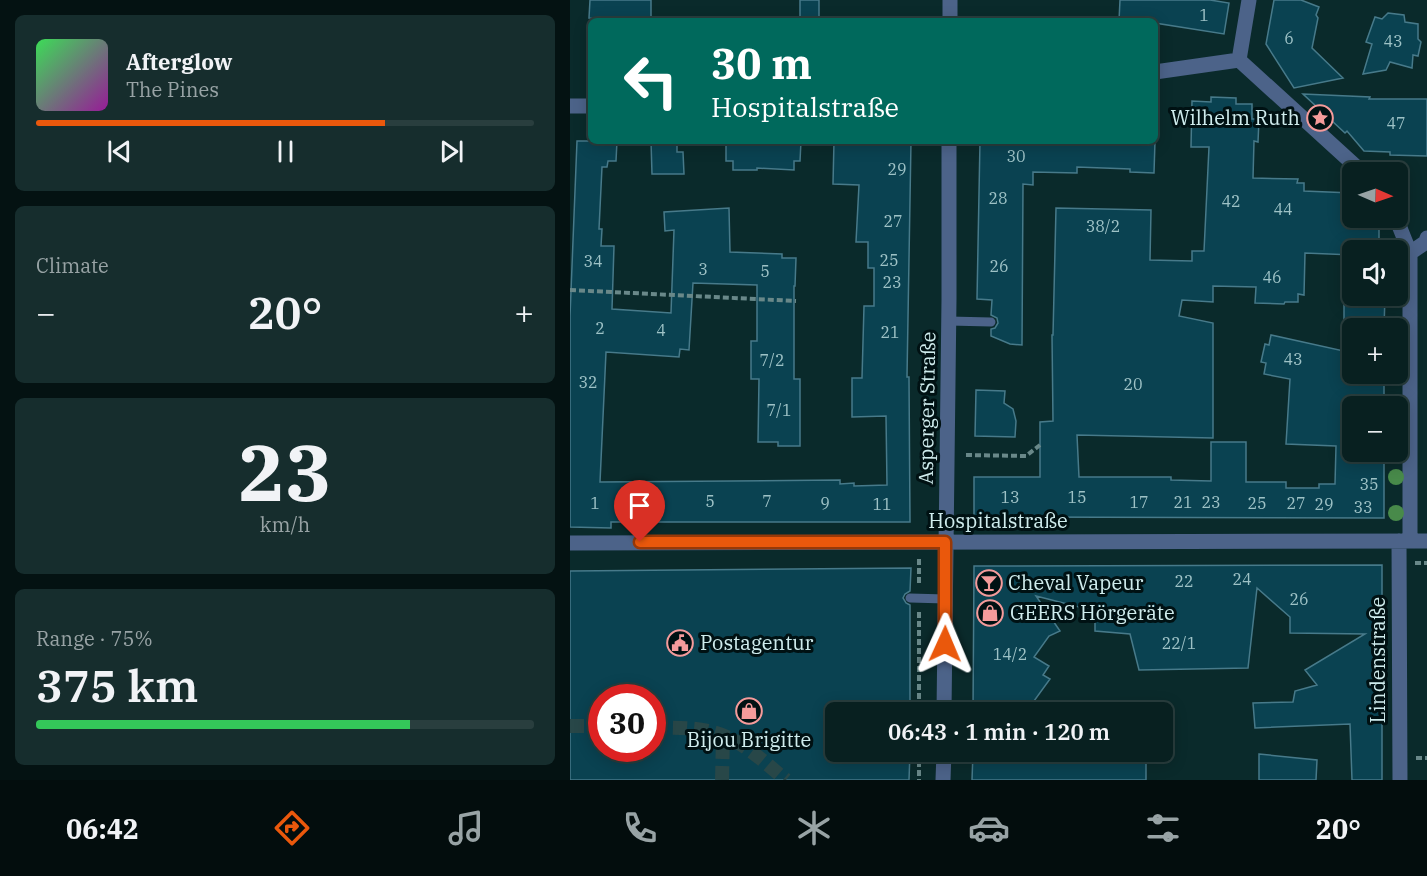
<!DOCTYPE html>
<html lang="en">
<head>
<meta charset="utf-8">
<style>
  body { margin:0; font-family:"IBM Plex Serif",serif; background:#162d2d; color:#f1f3f6; height:100vh; display:flex; flex-direction:column; font-size:22px; white-space:nowrap }
  * { box-sizing:border-box; margin:0 }
  p { font-size:20px; color:#98a3a5 }
  .icon { flex:none; width:33px; height:33px; fill:none; stroke:currentColor; stroke-width:2; stroke-linecap:round; stroke-linejoin:round }
  .map { position:relative; flex:1; overflow:hidden }
  .drawer { display:flex; flex-direction:column; gap:15px; padding:15px; background:#041212; width:570px }
  .drawer>* { flex:none }
  .hud { position:absolute; left:18px; top:18px; width:570px; height:126px; border-radius:9px; box-shadow:0 3px 15px #0003,0 0 0 2px #293e3e; background:#00695c; color:#fff; overflow:hidden }
  .needle { width:39px; rotate:92deg }
  .tools { position:absolute; left:772px; top:162px; display:grid; gap:12px }
  .tools a { display:grid; place-items:center; width:66px; height:66px; border-radius:9px; background:#082020; box-shadow:0 3px 15px #0003,0 0 0 2px #293e3e; font-size:30px }
  .speed { position:absolute; left:18px; top:684px; display:flex; gap:12px; font-size:30px; font-weight:700; text-align:center }
  .speed>* { display:grid; place-content:center; width:78px; height:78px; border-radius:50%; background:#082020; box-shadow:0 3px 15px #0003,0 0 0 2px #293e3e; line-height:1 }
  .speed .limit { border:9px solid #d22; background:#fff; color:#111 }
  .pin { position:absolute; display:grid; place-items:center; width:51px; height:51px; color:#fff; margin:-62px -26px; border-radius:50% 50% 50% 0; rotate:-45deg; box-shadow:0 0 6px #0007 }
  .pin .icon { rotate:45deg }
  .me { position:absolute; width:66px; margin:-33px; rotate:1deg; stroke-linejoin:round; filter:drop-shadow(0 0 4px #0008) }
  .turn { display:flex; align-items:center; gap:21px; height:126px; padding:0 24px; font-size:27px }
  .turn .icon { width:78px; height:78px; stroke-width:2.5 }
  .turn b { display:block; font-size:42px; line-height:51px }
  .big { font-size:45px; font-weight:600; line-height:1.1 }
  .drawer .card { flex:1; display:flex; flex-direction:column; justify-content:center; gap:9px; min-width:0; padding:0 21px; border-radius:9px; background:#162d2d }
  .drawer .dial { align-items:center; gap:0 }
  .dial b { font-size:78px; line-height:1 }
  .song { display:flex; align-items:center; gap:18px }
  .cover { width:72px; height:72px; border-radius:9px; background:linear-gradient(135deg,hsl(130 70% 55%),hsl(300 70% 35%)) }
  .played { height:6px; border-radius:3px; background:linear-gradient(90deg,#ea580c 70%,#293e3e 70%) }
  .keys { display:flex; justify-content:space-around; direction:ltr }
  .heat { display:flex; justify-content:space-between; align-items:center; font-size:33px; direction:ltr }
  .charge { height:9px; border-radius:4px; background:linear-gradient(90deg,#34c759 75%,#293e3e 0) }
  .trip { position:absolute; left:255px; top:702px; width:348px; height:60px; border-radius:9px; background:#082020; box-shadow:0 3px 15px #0003,0 0 0 2px #293e3e; font-weight:600; line-height:60px; text-align:center }
  .tabs { display:flex; height:96px; justify-content:space-around; align-items:center; background:#030d0d; color:#98a3a5 }
  .tabs .icon { width:42px; height:42px }
  .tabs .active { color:#ea580c }
  .tabs b { font-size:27px; color:#f1f3f6 }
  main { display:flex; flex:1; min-height:0 }
  .map>svg:first-child { display:block }
  .building { fill:#0a4251; stroke:#477a8a; stroke-width:1.5; fill-rule:evenodd }
  .lines { fill:none; stroke-linecap:round; stroke-linejoin:round }
  .pedestrian-tunnel { stroke:#284748; stroke-width:14; stroke-dasharray:14 7; stroke-linecap:butt }
  .path { stroke:#698889; stroke-width:4; stroke-dasharray:6 3; stroke-linecap:butt }
  .service { stroke:#4c6389; stroke-width:9 }
  .minor { stroke:#4c6389; stroke-width:15 }
  .tree { fill:#488a4a }
  .route-casing { stroke:#983908; stroke-width:15 }
  .route { stroke:#ea580c; stroke-width:10 }
  .labels { text-anchor:middle; stroke-width:6; stroke-linejoin:round; paint-order:stroke }
  .number-label { font-size:16px; fill:#9ec2c6 }
  .poi-label { font-size:20px; fill:#cfeced; stroke:#001113; text-anchor:start }
  .street-label { font-size:20px; fill:#cfeced; stroke:#001113 }
</style>
</head>
<body>
<main>
<section class="drawer">
<div class="card">
<div class="song"><i class="cover"></i><div><b>Afterglow</b><p>The Pines</p></div></div>
<div class="played"></div>
<div class="keys"><svg class="icon" aria-label="previous" viewBox="0 0 24 24"><path d="M18 5L8 12l10 7zM5 5v14"/></svg><svg class="icon" aria-label="pause" viewBox="0 0 24 24"><path d="M8 5v14M16 5v14"/></svg><svg class="icon" aria-label="next" viewBox="0 0 24 24"><path d="M6 5l10 7-10 7zM19 5v14"/></svg></div>
</div>
<div class="card"><p>Climate</p>
<div class="heat"><a>−</a><b class="big">20°</b><a>+</a></div>
</div>
<div class="card dial"><b>23</b><p>km/h</p></div>
<div class="card"><p>Range · 75%</p><b class="big">375 km</b><div class="charge"></div></div>
</section>
<div class="map">
<svg width="857" height="780" viewBox="0 0 857 780">
  <rect width="100%" height="100%" fill="#0a2a2b"/>
  <path class="building" d="M 20,0 L 81,0 L 81,20 L 19,18 Z
    M 230,0 L 249,0 L 249,21 L 230,21 Z
    M 550,0 L 640,0 L 659,3 L 654,34 L 585,23 L 585,21 L 549,21 Z
    M 704,0 L 731,0 L 749,7 L 746,15 L 748,18 L 742,48 L 773,78 L 724,88 L 696,44 Z
    M 818,13 L 834,15 L 835,22 L 848,24 L 848,39 L 851,42 L 848,56 L 843,55 L 842,68 L 820,62 L 816,70 L 793,74 L 802,44 L 796,42 L 805,17 L 812,19 Z
    M 733,94 L 800,97 L 799,99 L 857,99 L 857,156 L 820,155 L 820,152 L 794,151 L 777,131 L 775,133 Z
    M 641,97 L 666,98 L 666,104 L 682,104 L 682,119 L 689,119 L 688,142 L 684,141 L 683,178 L 728,179 L 727,183 L 734,183 L 734,191 L 782,193 L 783,218 L 788,218 L 788,220 L 809,220 L 809,250 L 783,250 L 783,255 L 735,253 L 734,295 L 728,294 L 728,302 L 715,302 L 714,304 L 685,303 L 686,287 L 643,286 L 643,302 L 612,300 L 609,316 L 643,323 L 643,438 L 507,435 L 509,477 L 601,477 L 601,480 L 641,481 L 641,442 L 676,442 L 676,482 L 716,482 L 716,488 L 749,488 L 749,484 L 765,484 L 766,446 L 716,444 L 720,379 L 694,374 L 696,363 L 691,362 L 695,344 L 699,345 L 701,335 L 783,353 L 783,374 L 814,374 L 814,406 L 783,406 L 783,452 L 814,452 L 814,518 L 404,517 L 404,477 L 470,477 L 470,422 L 483,421 L 482,335 L 483,335 L 486,208 L 581,210 L 580,260 L 622,261 L 622,251 L 634,251 L 639,147 L 621,147 L 622,101 L 641,102 Z
    M 7,141 L 47,141 L 46,161 L 38,161 L 37,167 L 32,167 L 29,229 L 32,229 L 31,246 L 44,246 L 42,309 L 101,313 L 104,230 L 95,231 L 94,212 L 159,208 L 160,252 L 212,254 L 212,258 L 226,258 L 225,286 L 224,286 L 224,379 L 230,379 L 230,446 L 208,446 L 208,442 L 188,442 L 189,379 L 181,379 L 181,341 L 187,341 L 187,285 L 123,283 L 119,350 L 110,349 L 109,357 L 36,352 L 30,482 L 270,480 L 270,484 L 284,483 L 284,486 L 317,485 L 316,416 L 282,417 L 282,378 L 292,378 L 294,306 L 304,306 L 304,268 L 298,268 L 298,242 L 286,242 L 289,185 L 263,184 L 264,141 L 341,141 L 337,377 L 339,377 L 340,522 L 41,522 L 41,528 L 0,527 L 0,316 Z
    M 81,141 L 107,141 L 107,152 L 113,152 L 114,174 L 82,174 Z
    M 156,141 L 231,141 L 230,161 L 224,161 L 224,170 L 187,168 L 187,170 L 163,170 L 163,161 L 156,161 Z
    M 410,141 L 585,141 L 584,173 L 560,172 L 560,169 L 507,167 L 507,173 L 463,172 L 463,185 L 453,184 L 452,345 L 440,344 L 421,336 L 421,329 L 425,328 L 428,323 L 427,318 L 421,315 L 422,300 L 407,299 Z
    M 774,296 L 815,296 L 814,328 L 774,328 Z
    M 406,390 L 435,391 L 434,403 L 443,409 L 446,421 L 445,437 L 405,436 Z
    M 812,565 L 812,780 L 782,780 L 780,724 L 685,728 L 683,703 L 723,702 L 725,691 L 747,685 L 735,670 L 795,634 L 720,633 L 720,617 L 687,588 L 678,668 L 569,670 L 560,634 L 525,631 L 525,611 L 466,596 L 490,631 L 479,636 L 464,657 L 479,666 L 473,675 L 480,679 L 456,712 L 403,712 L 404,566 Z
    M 341,568 L 340,591 L 335,594 L 333,598 L 336,603 L 340,605 L 340,712 L 266,712 L 266,752 L 340,752 L 339,780 L 0,780 L 0,571 ZM 32,698 L 82,698 L 82,748 L 32,748 Z
    M 403,752 L 512,752 L 512,755 L 576,755 L 576,780 L 402,780 Z
    M 689,754 L 747,760 L 746,780 L 689,780 Z"/>
  <g class="lines">
    <path class="pedestrian-tunnel" d="M 0,726 L 32,726
      M 82,727 C 102,728 124,727 143,732 C 171,739 194,762 216,780
      M 152,780 L 153,736"/>
    <path class="path" d="M 0,290 L 226,301
      M 396,455 L 456,456 L 470,445
      M 845,563 L 857,563
      M 349,583 L 349,558
      M 349,612 L 349,712
      M 349,752 L 349,780
      M 846,758 L 857,758"/>
    <path class="service" d="M 379,321 L 421,322
      M 340,598 L 376,599"/>
    <path class="minor" d="M 380,21 L 380,0
      M 669,60 L 792,172
      M 669,60 L 679,0
      M 585,72 L 669,60
      M 0,106 L 21,106
      M 826,218 L 840,253 L 840,541
      M 840,253 L 856,242 L 857,238
      M 829,541 L 830,780
      M 0,543 L 857,541
      M 374,712 L 379,299 L 379,141
      M 373,780 L 374,752"/>
  </g>
  <g class="tree">
    <circle cx="826" cy="477" r="8"/>
    <circle cx="826" cy="513" r="8"/>
  </g>
  <g class="lines">
    <g class="route-casing">
      <path id="route" d="M 70,542 L 375,542 L 375,644"/>
    </g>
    <use href="#route" class="route"/>
  </g>
  <defs>
    <g id="sight-ring" transform="scale(1.35)"><circle r="9.5" fill="#001113" stroke="#f59b9b" stroke-width="1.5"/><path d="M0-6L1.8-2.2L6-1.7L2.9 1.2L3.7 5.4L0 3.3L-3.7 5.4L-2.9 1.2L-6-1.7L-1.8-2.2Z" fill="#f59b9b"/></g>
    <g id="bar-ring" transform="scale(1.35)"><circle r="9.5" fill="#001113" stroke="#f59b9b" stroke-width="1.5"/><path d="M-6-5H6L.8 .8V4.5H3.5V6h-7V4.5H-.8V.8Z" fill="#f59b9b"/></g>
    <g id="shop-ring" transform="scale(1.35)"><circle r="9.5" fill="#001113" stroke="#f59b9b" stroke-width="1.5"/><path d="M-5-2.5h2.3a2.7 3.5 0 0 1 5.4 0H5L5.5 6h-11ZM-1.5-2.5h3a1.5 2.3 0 0 0-3 0Z" fill="#f59b9b"/></g>
    <g id="civic-ring" transform="scale(1.35)"><circle r="9.5" fill="#001113" stroke="#f59b9b" stroke-width="1.5"/><path d="M-.6-6.5H3V-4.5H.6V-3L4-1V1h2V6H-6V1h2V-1L-.6-3ZM-1.2 2.5V6h2.4V2.5Z" fill="#f59b9b"/></g>
  </defs>
  <g fill-rule="evenodd">
    <use href="#sight-ring" x="750" y="118"/>
    <use href="#bar-ring" x="419" y="583"/>
    <use href="#shop-ring" x="420" y="613"/>
    <use href="#civic-ring" x="110" y="643"/>
    <use href="#shop-ring" x="179" y="711"/>
  </g>
  <g class="labels">
    <g class="number-label">
      <text x="634" y="21">1</text>
      <text x="719" y="44">6</text>
      <text x="823" y="47">43</text>
      <text x="826" y="129">47</text>
      <text x="446" y="162">30</text>
      <text x="327" y="175">29</text>
      <text x="428" y="204">28</text>
      <text x="661" y="207">42</text>
      <text x="713" y="215">44</text>
      <text x="323" y="227">27</text>
      <text x="533" y="232">38/2</text>
      <text x="319" y="266">25</text>
      <text x="23" y="267">34</text>
      <text x="429" y="272">26</text>
      <text x="133" y="275">3</text>
      <text x="195" y="277">5</text>
      <text x="702" y="283">46</text>
      <text x="322" y="288">23</text>
      <text x="30" y="334">2</text>
      <text x="91" y="336">4</text>
      <text x="320" y="338">21</text>
      <text x="723" y="365">43</text>
      <text x="202" y="366">7/2</text>
      <text x="18" y="388">32</text>
      <text x="563" y="390">20</text>
      <text x="209" y="416">7/1</text>
      <text x="799" y="490">35</text>
      <text x="440" y="503">13</text>
      <text x="507" y="503">15</text>
      <text x="140" y="507">5</text>
      <text x="197" y="507">7</text>
      <text x="569" y="508">17</text>
      <text x="613" y="508">21</text>
      <text x="641" y="508">23</text>
      <text x="25" y="509">1</text>
      <text x="255" y="509">9</text>
      <text x="687" y="509">25</text>
      <text x="726" y="509">27</text>
      <text x="312" y="510">11</text>
      <text x="754" y="510">29</text>
      <text x="793" y="513">33</text>
      <text x="672" y="585">24</text>
      <text x="614" y="587">22</text>
      <text x="729" y="605">26</text>
      <text x="609" y="649">22/1</text>
      <text x="440" y="660">14/2</text>
    </g>
    <g class="poi-label">
      <text x="730" y="125" text-anchor="end">Wilhelm Ruth</text>
      <text x="438" y="590">Cheval Vapeur</text>
      <text x="440" y="620">GEERS Hörgeräte</text>
      <text x="130" y="650">Postagentur</text>
      <text x="179" y="747" text-anchor="middle">Bijou Brigitte</text>
    </g>
    <g class="street-label">
      <text transform="translate(357 408) rotate(-89)" y="7">Asperger Straße</text>
      <text x="428" y="528">Hospitalstraße</text>
      <text transform="translate(808 660) rotate(-90)" y="7">Lindenstraße</text>
    </g>
  </g>
</svg>
<div class="tools">
<a><svg class="needle" viewBox="-14 -14 28 28"><path d="M0-13l5 13h-10z" fill="#e53935"/><path d="M0 13l5-13h-10z" fill="#98a3a5"/></svg></a>
<a><svg class="icon" aria-label="sound" viewBox="0 0 24 24"><path d="M4 9h4l5-4v14l-5-4H4zM17 9q2 3 0 6"/></svg></a>
<a>+</a>
<a>−</a>
</div>
<div class="speed"><div class="limit">30</div></div>
<div class="pin" style="left:70px;top:542px;background:#d93025"><svg class="icon" aria-label="arrive" viewBox="0 0 24 24"><path d="M6 21V4h12l-3 4 3 4H6"/></svg></div>
<svg class="me" style="left:375px;top:644px" viewBox="-20 -20 40 40"><path d="M0-17L14 15 0 8-14 15z" fill="#ea580c" stroke="#fff" stroke-width="4"/></svg>
<div class="trip">06:43 · 1 min · 120 m</div>
<div class="hud">
<div class="turn"><svg class="icon" aria-label="left" viewBox="0 0 24 24"><path d="M17 20v-9H6M10 6l-5 5 5 5"/></svg><div><b>30 m</b>Hospitalstraße</div></div>
</div>
</div>
</main>
<nav class="tabs">
<b>06:42</b>
<svg class="icon active" aria-label="directions" viewBox="0 0 24 24"><path d="M12 3l9 9-9 9-9-9zM9 14v-3h6M13 9l2 2-2 2"/></svg>
<svg class="icon" aria-label="music" viewBox="0 0 24 24"><path d="M9 18V5l10-2v13"/><circle cx="6" cy="18" r="3"/><circle cx="16" cy="16" r="3"/></svg>
<svg class="icon" aria-label="phone" viewBox="0 0 24 24"><path d="M5 4h4l2 5-3 2q2 4 5 5l2-3 5 2v4C11 20 4 13 5 4z"/></svg>
<svg class="icon" aria-label="climate" viewBox="0 0 24 24"><path d="M12 3v18M4 7l16 10M4 17L20 7"/></svg>
<svg class="icon" aria-label="car" viewBox="0 0 24 24"><path d="M5 17H2v-5l4-1 3-4h7l3 4 3 1v5h-3M9 17h6M6 11h13"/><circle cx="7" cy="17" r="2"/><circle cx="17" cy="17" r="2"/></svg>
<svg class="icon" aria-label="filters" viewBox="0 0 24 24"><path d="M4 7h16M4 17h16"/><circle cx="9" cy="7" r="2"/><circle cx="15" cy="17" r="2"/></svg>
<b>20°</b>
</nav>
</body>
</html>
